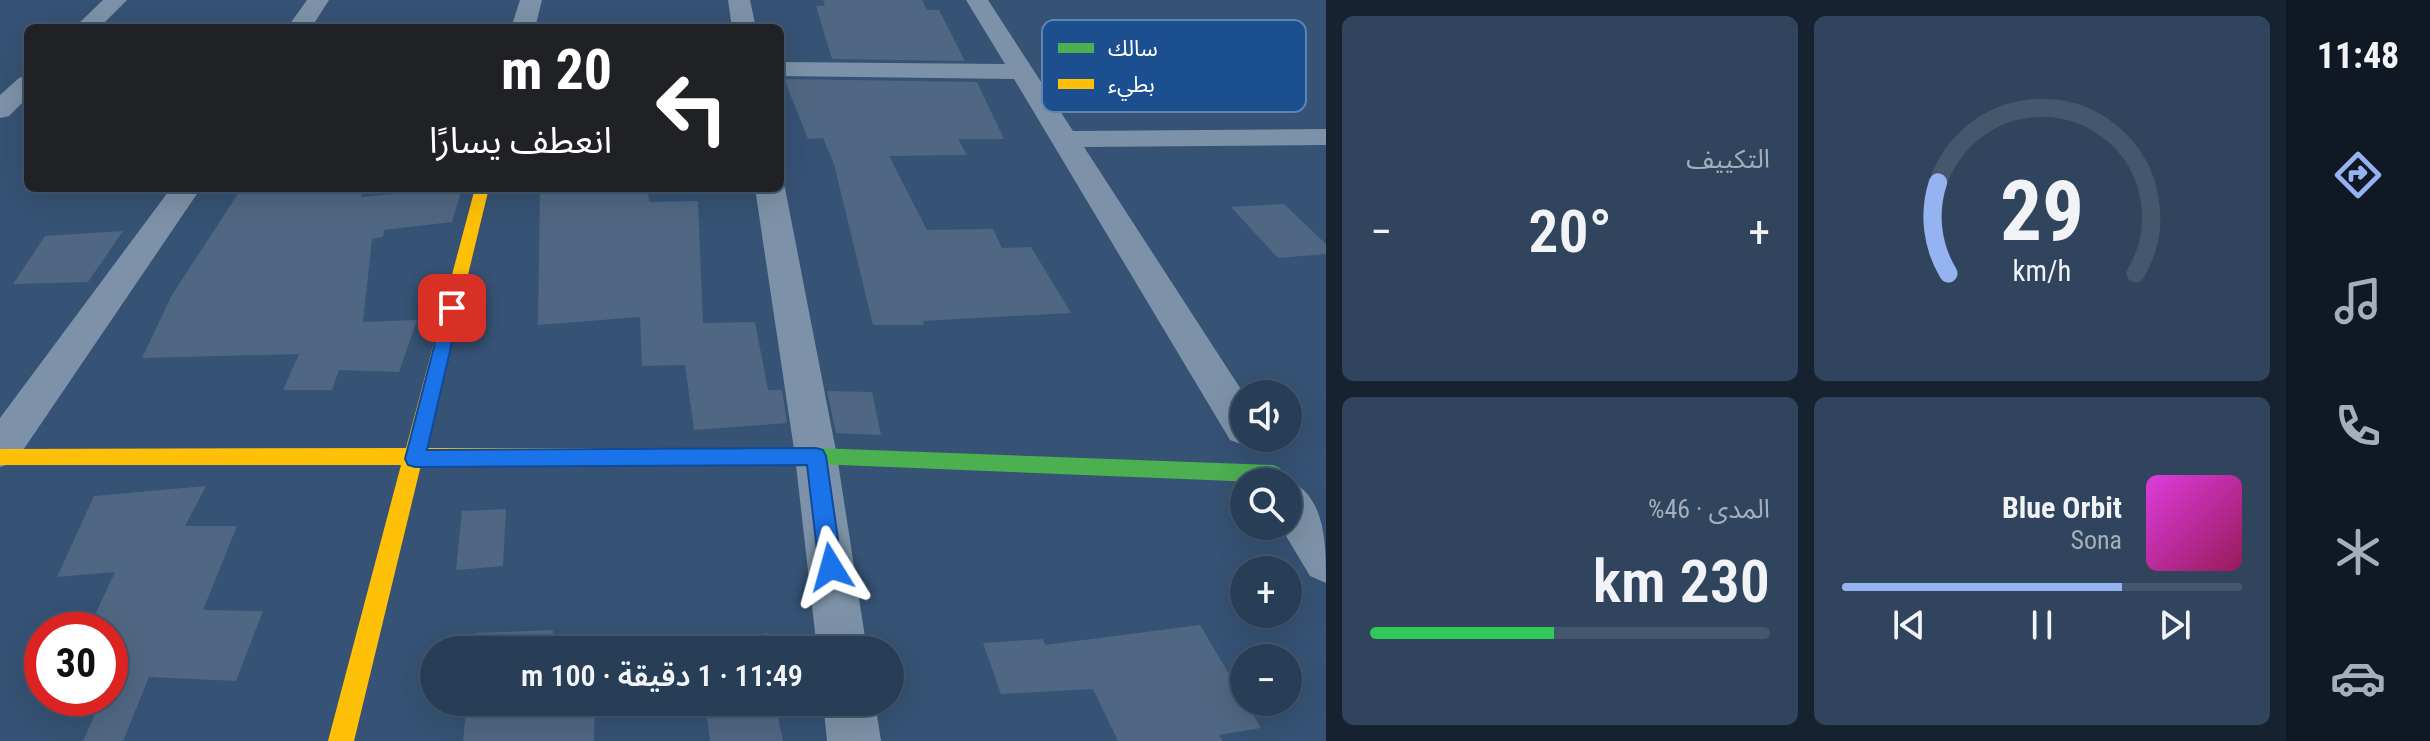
<!DOCTYPE html>
<html lang="ar">
<head>
<meta charset="utf-8">
<style>
  body { margin:0; font-family:"Roboto Condensed","Noto Sans Arabic",sans-serif; background:#30455d; color:#f1f3f6; direction:rtl; height:100vh; display:flex; flex-direction:column; font-size:30px; white-space:nowrap }
  * { box-sizing:border-box; margin:0 }
  p { font-size:26px; color:#a5aeba }
  .icon { flex:none; width:44px; height:44px; fill:none; stroke:currentColor; stroke-width:2; stroke-linecap:round; stroke-linejoin:round }
  .map { position:relative; flex:1; overflow:hidden; direction:ltr }
  .panel { display:flex; flex-direction:column; gap:16px; padding:16px; background:#162230; width:960px }
  .panel>* { flex:none }
  .guide { position:absolute; left:24px; top:24px; width:760px; height:168px; border-radius:12px; box-shadow:0 8px 32px #0002,0 0 0 2px #44576d; direction:rtl; background:#202124; color:#fff; overflow:hidden }
  .controls { position:absolute; left:1230px; top:380px; display:grid; gap:16px }
  .controls a { display:grid; place-items:center; width:72px; height:72px; border-radius:50%; background:#283e57; box-shadow:0 8px 32px #0002,0 0 0 2px #44576d; font-size:40px }
  .speed { position:absolute; left:24px; top:612px; display:flex; gap:16px; font-size:40px; font-weight:700; text-align:center }
  .speed>* { display:grid; place-content:center; width:104px; height:104px; border-radius:50%; background:#283e57; box-shadow:0 8px 32px #0002,0 0 0 2px #44576d; line-height:1 }
  .speed .limit { border:12px solid #d22; background:#fff; color:#111 }
  .pin { position:absolute; display:grid; place-items:center; width:68px; height:68px; color:#fff; margin:-34px; border-radius:16px; box-shadow:0 4px 12px #0006 }
  .me { position:absolute; width:88px; margin:-44px; rotate:352deg; stroke-linejoin:round; filter:drop-shadow(0 0 6px #0008) }
  .turn { display:flex; align-items:center; gap:28px; height:168px; padding:0 40px; font-size:36px }
  .turn .icon { width:104px; height:104px; stroke-width:2.5 }
  .turn b { display:block; font-size:56px; line-height:68px }
  .big { font-size:60px; font-weight:600; line-height:1.1 }
  .panel .widget { flex:1; display:flex; flex-direction:column; justify-content:center; gap:12px; min-width:0; padding:0 28px; border-radius:12px; background:#30455d }
  .panel .dial { align-items:center; gap:0 }
  .dial svg { height:208px; overflow:visible; fill:none; stroke:#44576d; stroke-width:7; stroke-linecap:round; text-anchor:middle }
  .dial text { fill:#f1f3f6; stroke:none }
  .song { display:flex; align-items:center; gap:24px }
  .cover { width:96px; height:96px; border-radius:12px; background:linear-gradient(135deg,hsl(300 70% 55%),hsl(330 70% 35%)) }
  .played { height:8px; border-radius:4px; background:linear-gradient(90deg,#95b2f1 70%,#44576d 70%) }
  .keys { display:flex; justify-content:space-around; direction:ltr }
  .heat { display:flex; justify-content:space-between; align-items:center; font-size:44px; direction:ltr }
  .charge { height:12px; border-radius:6px; background:linear-gradient(90deg,#34c759 46%,#44576d 0) }
  .panel .tiles { flex:1; display:grid; gap:16px; grid-template-columns:repeat(2,1fr) }
  .trip { position:absolute; left:420px; top:636px; width:484px; height:80px; border-radius:40px; background:#283e57; box-shadow:0 8px 32px #0002,0 0 0 2px #44576d; font-weight:600; line-height:80px; text-align:center; direction:rtl }
  main { display:flex; flex:1; min-height:0 }
  .dock { display:flex; flex-direction:column; width:144px; justify-content:space-around; align-items:center; background:#101923; color:#a5aeba }
  .dock .icon { width:56px; height:56px }
  .dock .current { color:#95b2f1 }
  .dock b { font-size:36px; color:#f1f3f6 }
  .map>svg:first-child { display:block }
  .building { fill:#506783 }
  .lines { fill:none; stroke-linecap:round; stroke-linejoin:round }
  .street { fill:#7d92a8; fill-rule:evenodd }
  .fast { fill:#4caf50; fill-rule:evenodd }
  .slow { fill:#ffc107; fill-rule:evenodd }
  .route { fill:#1a73e8; stroke:#114b97; stroke-width:2 }
  .key { fill:#1b4f8f; stroke:#5f84b1; stroke-width:2 }
  .key-label { font-size:22px; fill:#fff }
</style>
</head>
<body>
<main>
<nav class="dock">
<b>11:48</b>
<svg class="icon current" aria-label="directions" viewBox="0 0 24 24"><path d="M12 3l9 9-9 9-9-9zM9 14v-3h6M13 9l2 2-2 2"/></svg>
<svg class="icon" aria-label="music" viewBox="0 0 24 24"><path d="M9 18V5l10-2v13"/><circle cx="6" cy="18" r="3"/><circle cx="16" cy="16" r="3"/></svg>
<svg class="icon" aria-label="phone" viewBox="0 0 24 24"><path d="M5 4h4l2 5-3 2q2 4 5 5l2-3 5 2v4C11 20 4 13 5 4z"/></svg>
<svg class="icon" aria-label="climate" viewBox="0 0 24 24"><path d="M12 3v18M4 7l16 10M4 17L20 7"/></svg>
<svg class="icon" aria-label="car" viewBox="0 0 24 24"><path d="M5 17H2v-5l4-1 3-4h7l3 4 3 1v5h-3M9 17h6M6 11h13"/><circle cx="7" cy="17" r="2"/><circle cx="17" cy="17" r="2"/></svg>
</nav>
<section class="panel">
<div class="tiles">
<div class="widget dial"><svg viewBox="0 0 100 80">
<path d="M14 69A42 42 0 1 1 86 69"/>
<path d="M14 69A42 42 0 0 1 10 34" stroke="#95b2f1"/>
<text x="50" y="56" font-size="32" font-weight="700">29</text>
<text x="50" y="72" font-size="11">km/h</text>
</svg></div>
<div class="widget"><p>التكييف</p>
<div class="heat"><a>−</a><b class="big">20°</b><a>+</a></div>
</div>
<div class="widget">
<div class="song"><i class="cover"></i><div><b>Blue Orbit</b><p>Sona</p></div></div>
<div class="played"></div>
<div class="keys"><svg class="icon" aria-label="previous" viewBox="0 0 24 24"><path d="M18 5L8 12l10 7zM5 5v14"/></svg><svg class="icon" aria-label="pause" viewBox="0 0 24 24"><path d="M8 5v14M16 5v14"/></svg><svg class="icon" aria-label="next" viewBox="0 0 24 24"><path d="M6 5l10 7-10 7zM19 5v14"/></svg></div>
</div>
<div class="widget"><p>المدى · 46%</p><b class="big">230 km</b><div class="charge"></div></div>
</div>
</section>
<div class="map">
<svg width="1326" height="741" viewBox="0 0 1326 741">
  <rect width="100%" height="100%" fill="#365274"/>
  <path class="building" d="M 823,0 L 922,0 L 927,10 L 939,10 L 965,61 L 832,59 L 816,6 L 825,6 Z
    M 784,79 L 977,82 L 1004,139 L 958,139 L 967,155 L 889,156 L 927,230 L 993,229 L 1002,248 L 1031,247 L 1071,313 L 923,321 L 924,325 L 873,325 L 834,164 L 823,138 L 808,139 Z
    M 364,188 L 361,197 L 462,188 L 452,222 L 384,230 L 383,237 L 372,239 L 363,322 L 417,320 L 399,372 L 339,370 L 332,390 L 283,390 L 299,354 L 142,358 L 172,295 L 241,189 Z
    M 540,188 L 648,188 L 649,202 L 698,201 L 703,323 L 755,322 L 768,390 L 782,390 L 787,423 L 694,430 L 685,365 L 642,366 L 640,317 L 538,325 Z
    M 1284,204 L 1326,244 L 1326,254 L 1278,258 L 1231,207 Z
    M 123,231 L 88,282 L 13,284 L 45,236 Z
    M 827,391 L 872,392 L 881,435 L 836,433 Z
    M 206,486 L 185,526 L 237,526 L 203,610 L 263,611 L 236,681 L 149,677 L 123,741 L 83,741 L 101,701 L 54,703 L 56,698 L 110,698 L 110,630 L 88,630 L 115,572 L 57,577 L 94,496 Z
    M 506,509 L 503,566 L 456,570 L 462,511 Z
    M 1200,625 L 1261,728 L 1219,735 L 1223,741 L 1118,741 L 1093,689 L 1001,694 L 983,643 L 1043,639 L 1045,645 Z
    M 553,630 L 552,650 L 473,650 L 475,633 Z
    M 768,633 L 771,650 L 698,650 L 697,641 Z
    M 467,702 L 595,702 L 594,741 L 463,741 Z
    M 705,702 L 781,702 L 782,706 L 776,707 L 783,741 L 710,741 Z"/>
  <g class="lines">
    <path class="street" d="M 103,0 L 127,0 L 99,28 L 74,28 Z
      M 307,0 L 329,0 L 311,28 L 287,28 Z
      M 520,0 L 542,0 L 535,28 L 511,28 Z
      M 728,0 L 750,0 L 756,28 L 732,28 Z
      M 966,0 L 988,0 L 1073,131 L 1326,129 L 1326,145 L 1084,147 L 1244,394 L 1244,438 L 1258,440 L 1244,445 L 1230,440 L 1014,79 L 780,76 L 780,62 L 1005,64 Z
      M 28,75 L 28,97 L 9,116 L 0,118 L 0,95 L 19,78 Z
      M 780,181 L 785,188 L 837,456 L 867,650 L 817,650 L 795,456 L 755,188 L 780,188 Z
      M 171,188 L 201,188 L 15,462 L 0,467 L 0,418 Z
      M 1288,480 C 1326,496 1326,544 1326,583 L 1310,576 L 1280,526 L 1288,526 L 1288,482 L 1282,482 Z
      M 823,702 L 875,702 L 881,741 L 827,741 Z"/>
    <path class="fast" d="M 595,448 L 816,448 L 1273,465 L 1280,468 L 1283,474 L 1280,480 L 1257,482 L 816,464 L 595,464 L 588,462 L 585,456 L 588,450 Z"/>
    <path class="slow" d="M 475,188 L 489,188 L 426,448 L 595,448 L 602,450 L 605,456 L 602,462 L 595,464 L 421,465 L 354,741 L 328,741 L 401,465 L 0,465 L 0,449 L 406,448 Z"/>
  </g>
  <path class="route" d="M 452,302 L 460,308 L 427,450 L 816,448 L 823,450 L 826,456 L 842,567 L 838,574 L 831,577 L 823,574 L 819,567 L 807,465 L 415,467 L 408,465 L 405,459 L 444,308 Z"/>
  <rect x="1042" y="20" width="264" height="92" rx="12" class="key"/>
  <rect x="1058" y="43" width="36" height="10" fill="#4caf50"/>
  <rect x="1058" y="79" width="36" height="10" fill="#ffc107"/>
  <g class="key-label">
    <text x="1108" y="56">سالك</text>
    <text x="1108" y="92">بطيء</text>
  </g>
</svg>
<div class="controls">
<a><svg class="icon" aria-label="sound" viewBox="0 0 24 24"><path d="M4 9h4l5-4v14l-5-4H4zM17 9q2 3 0 6"/></svg></a>
<a><svg class="icon" aria-label="search" viewBox="0 0 24 24"><circle cx="10" cy="10" r="6"/><path d="M15 15l6 6"/></svg></a>
<a>+</a>
<a>−</a>
</div>
<div class="speed"><div class="limit">30</div></div>
<div class="pin" style="left:452px;top:308px;background:#d93025"><svg class="icon" aria-label="arrive" viewBox="0 0 24 24"><path d="M6 21V4h12l-3 4 3 4H6"/></svg></div>
<svg class="me" style="left:831px;top:567px" viewBox="-20 -20 40 40"><path d="M0-17L14 15 0 8-14 15z" fill="#1a73e8" stroke="#fff" stroke-width="4"/></svg>
<div class="trip">11:49 · 1 دقيقة · 100 m</div>
<div class="guide">
<div class="turn"><svg class="icon" aria-label="left" viewBox="0 0 24 24"><path d="M17 20v-9H6M10 6l-5 5 5 5"/></svg><div><b>20 m</b>انعطف يسارًا</div></div>
</div>
</div>
</main>
</body>
</html>
